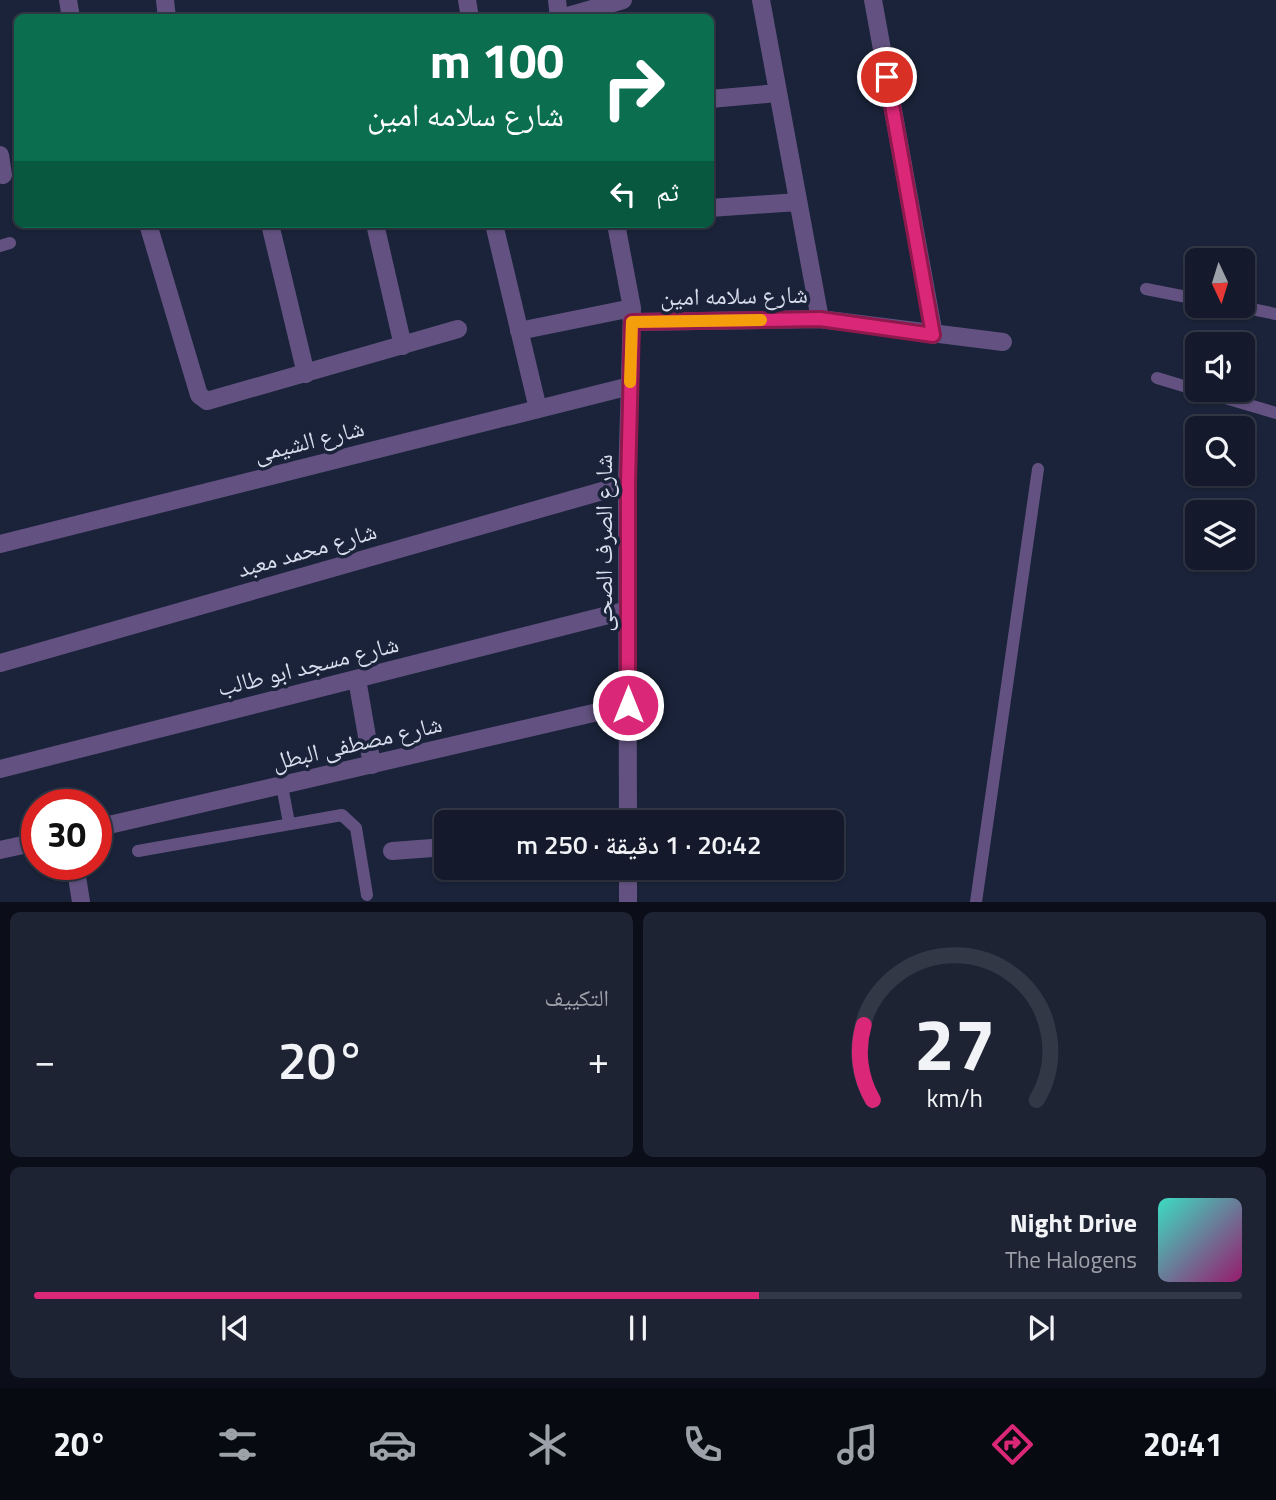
<!DOCTYPE html>
<html lang="ar">
<head>
<meta charset="utf-8">
<style>
  body { margin:0; font-family:"Titillium Web","Noto Naskh Arabic",sans-serif; background:#1d2333; color:#f1f3f6; direction:rtl; height:100vh; display:flex; flex-direction:column; font-size:26px; white-space:nowrap }
  * { box-sizing:border-box; margin:0 }
  p { font-size:23px; color:#9da1a9 }
  .icon { flex:none; width:38px; height:38px; fill:none; stroke:currentColor; stroke-width:2; stroke-linecap:round; stroke-linejoin:round }
  .map { position:relative; height:902px; overflow:hidden; direction:ltr }
  .sheet { display:flex; flex-direction:column; gap:10px; padding:10px; background:#0b0e18; flex:1 }
  .sheet>* { flex:none }
  .banner { position:absolute; left:14px; top:14px; width:700px; height:214px; border-radius:10px; box-shadow:0 2px 5px #0004,0 0 0 2px #333847; direction:rtl; background:#0b6e4f; color:#fff; overflow:hidden }
  .needle { width:46px; rotate:176deg }
  .controls { position:absolute; left:1185px; top:248px; display:grid; gap:14px }
  .controls a { display:grid; place-items:center; width:70px; height:70px; border-radius:10px; background:#141a2b; box-shadow:0 2px 5px #0004,0 0 0 2px #333847; font-size:35px }
  .speed { position:absolute; left:21px; top:789px; display:flex; gap:14px; font-size:35px; font-weight:700; text-align:center }
  .speed>* { display:grid; place-content:center; width:91px; height:91px; border-radius:50%; background:#141a2b; box-shadow:0 2px 5px #0004,0 0 0 2px #333847; line-height:1 }
  .speed .limit { border:10px solid #d22; background:#fff; color:#111 }
  .pin { position:absolute; display:grid; place-items:center; width:60px; height:60px; color:#fff; margin:-30px; border:4px solid #fff; border-radius:50%; box-shadow:0 2px 7px #0007 }
  .me { position:absolute; width:77px; margin:-38px; rotate:0deg; stroke-linejoin:round; filter:drop-shadow(0 0 5px #0008) }
  .turn { display:flex; align-items:center; gap:24px; height:147px; padding:0 35px; font-size:32px }
  .turn .icon { width:91px; height:91px; stroke-width:2.5 }
  .turn b { display:block; font-size:49px; line-height:60px }
  .then { display:flex; align-items:center; height:66px; padding:0 35px; background:#0003; gap:14px; font-size:26px }
  .big { font-size:52px; font-weight:600; line-height:1.1 }
  .sheet .card { flex:1; display:flex; flex-direction:column; justify-content:center; gap:10px; min-width:0; padding:0 24px; border-radius:10px; background:#1d2333 }
  .sheet .dial { align-items:center; gap:0 }
  .dial svg { height:182px; overflow:visible; fill:none; stroke:#333847; stroke-width:7; stroke-linecap:round; text-anchor:middle }
  .dial text { fill:#f1f3f6; stroke:none }
  .song { display:flex; align-items:center; gap:21px }
  .cover { width:84px; height:84px; border-radius:10px; background:linear-gradient(135deg,hsl(170 70% 55%),hsl(320 70% 35%)) }
  .played { height:7px; border-radius:4px; background:linear-gradient(90deg,#db2777 60%,#333847 60%) }
  .keys { display:flex; justify-content:space-around; direction:ltr }
  .heat { display:flex; justify-content:space-between; align-items:center; font-size:38px; direction:ltr }
  .sheet .tiles { flex:1; display:grid; gap:10px; grid-template-columns:1fr 1fr }
  .card:last-child { grid-column:span 2 }
  .trip { position:absolute; left:434px; top:810px; width:410px; height:70px; border-radius:10px; background:#141a2b; box-shadow:0 2px 5px #0004,0 0 0 2px #333847; font-weight:600; line-height:70px; text-align:center; direction:rtl }
  .menu { display:flex; height:112px; justify-content:space-around; align-items:center; background:#080a11; color:#9da1a9 }
  .menu .icon { width:49px; height:49px }
  .menu .active { color:#db2777 }
  .menu b { font-size:32px; color:#f1f3f6 }
  .map>svg:first-child { display:block }
  .lines { fill:none; stroke-linecap:round; stroke-linejoin:round }
  .service { stroke:#635281; stroke-width:12 }
  .minor { stroke:#635281; stroke-width:18 }
  .route-casing { stroke:#8e194d; stroke-width:18 }
  .route { stroke:#db2777; stroke-width:12 }
  .slow { stroke:#f59e0b; stroke-width:12 }
  .labels { text-anchor:middle; stroke-width:7; stroke-linejoin:round; paint-order:stroke }
  .street-label { font-size:24px; fill:#d7ddec; stroke:#1a2339 }
</style>
</head>
<body>
<div class="map">
<svg width="1276" height="902" viewBox="0 0 1276 902">
  <rect width="100%" height="100%" fill="#1a2339"/>
  <g class="lines">
    <path class="service" d="M 0,246 L 10,243
      M 1146,289 L 1197,299
      M 1237,306 L 1276,314
      M 1157,378 L 1197,390
      M 1198,390 L 1276,413
      M 282,786 L 289,823
      M 138,851 L 342,815 L 356,828 L 367,895
      M 976,902 L 1038,469"/>
    <path class="minor" d="M 68,0 L 71,18
      M 165,0 L 167,18
      M 467,0 L 470,18
      M 557,0 L 559,18
      M 761,0 L 820,319
      M 873,0 L 934,335
      M 561,18 L 623,0
      M 710,99 L 777,93
      M 0,155 L 3,175
      M 710,208 L 798,202
      M 148,224 L 199,395 L 207,401 L 458,329
      M 270,224 L 306,374
      M 375,224 L 403,346
      M 494,224 L 538,409
      M 616,224 L 632,308 L 627,484 L 628,822
      M 632,322 L 820,319 L 1003,342
      M 519,331 L 632,308
      M 0,544 L 630,386
      M 0,663 L 627,484
      M 357,679 L 372,765
      M 0,769 L 628,610
      M 96,828 L 628,705
      M 0,850 L 37,842
      M 392,851 L 446,847
      M 75,864 L 81,902
      M 628,868 L 628,902"/>
  </g>
  <g class="lines">
    <g class="route-casing">
      <path id="route" d="M 628,705 L 628,484 L 632,322 L 820,319 L 933,335 L 887,77"/>
    </g>
    <use href="#route" class="route"/>
    <path class="slow" d="M 630,382 L 632,322 L 761,320"/>
  </g>
  <g class="labels">
    <g class="street-label">
      <text transform="translate(734 296) rotate(-1)" y="8">شارع سلامه امين</text>
      <text transform="translate(309 441) rotate(-14)" y="8">شارع الشيمى</text>
      <text transform="translate(604 543) rotate(-90)" y="8">شارع الصرف الصحى</text>
      <text transform="translate(307 550) rotate(-16)" y="8">شارع محمد معبد</text>
      <text transform="translate(308 666) rotate(-14)" y="8">شارع مسجد ابو طالب</text>
      <text transform="translate(357 743) rotate(-13)" y="8">شارع مصطفى البطل</text>
    </g>
  </g>
</svg>
<div class="controls">
<a><svg class="needle" viewBox="-14 -14 28 28"><path d="M0-13l5 13h-10z" fill="#e53935"/><path d="M0 13l5-13h-10z" fill="#9da1a9"/></svg></a>
<a><svg class="icon" aria-label="sound" viewBox="0 0 24 24"><path d="M4 9h4l5-4v14l-5-4H4zM17 9q2 3 0 6"/></svg></a>
<a><svg class="icon" aria-label="search" viewBox="0 0 24 24"><circle cx="10" cy="10" r="6"/><path d="M15 15l6 6"/></svg></a>
<a><svg class="icon" aria-label="layers" viewBox="0 0 24 24"><path d="M12 4l9 5-9 5-9-5zM3 14l9 5 9-5"/></svg></a>
</div>
<div class="speed"><div class="limit">30</div></div>
<div class="pin" style="left:887px;top:77px;background:#d93025"><svg class="icon" aria-label="arrive" viewBox="0 0 24 24"><path d="M6 21V4h12l-3 4 3 4H6"/></svg></div>
<svg class="me" style="left:628px;top:705px" viewBox="-20 -20 40 40"><circle r="17" fill="#db2777" stroke="#fff" stroke-width="3"/><path d="M0-11L8 9 0 5-8 9z" fill="#fff"/></svg>
<div class="trip">20:42 · 1 دقيقة · 250 m</div>
<div class="banner">
<div class="turn"><svg class="icon" aria-label="right" viewBox="0 0 24 24"><path d="M7 20v-9h11M14 6l5 5-5 5"/></svg><div><b>100 m</b>شارع سلامه امين</div></div>
<div class="then">ثم<svg class="icon" aria-label="left" viewBox="0 0 24 24"><path d="M17 20v-9H6M10 6l-5 5 5 5"/></svg></div>
</div>
</div>
<section class="sheet">
<div class="tiles">
<div class="card dial"><svg viewBox="0 0 100 80">
<path d="M14 69A42 42 0 1 1 86 69"/>
<path d="M14 69A42 42 0 0 1 10 36" stroke="#db2777"/>
<text x="50" y="56" font-size="32" font-weight="700">27</text>
<text x="50" y="72" font-size="11">km/h</text>
</svg></div>
<div class="card"><p>التكييف</p>
<div class="heat"><a>−</a><b class="big">20°</b><a>+</a></div>
</div>
<div class="card">
<div class="song"><i class="cover"></i><div><b>Night Drive</b><p>The Halogens</p></div></div>
<div class="played"></div>
<div class="keys"><svg class="icon" aria-label="previous" viewBox="0 0 24 24"><path d="M18 5L8 12l10 7zM5 5v14"/></svg><svg class="icon" aria-label="pause" viewBox="0 0 24 24"><path d="M8 5v14M16 5v14"/></svg><svg class="icon" aria-label="next" viewBox="0 0 24 24"><path d="M6 5l10 7-10 7zM19 5v14"/></svg></div>
</div>
</div>
</section>
<nav class="menu">
<b>20:41</b>
<svg class="icon active" aria-label="directions" viewBox="0 0 24 24"><path d="M12 3l9 9-9 9-9-9zM9 14v-3h6M13 9l2 2-2 2"/></svg>
<svg class="icon" aria-label="music" viewBox="0 0 24 24"><path d="M9 18V5l10-2v13"/><circle cx="6" cy="18" r="3"/><circle cx="16" cy="16" r="3"/></svg>
<svg class="icon" aria-label="phone" viewBox="0 0 24 24"><path d="M5 4h4l2 5-3 2q2 4 5 5l2-3 5 2v4C11 20 4 13 5 4z"/></svg>
<svg class="icon" aria-label="climate" viewBox="0 0 24 24"><path d="M12 3v18M4 7l16 10M4 17L20 7"/></svg>
<svg class="icon" aria-label="car" viewBox="0 0 24 24"><path d="M5 17H2v-5l4-1 3-4h7l3 4 3 1v5h-3M9 17h6M6 11h13"/><circle cx="7" cy="17" r="2"/><circle cx="17" cy="17" r="2"/></svg>
<svg class="icon" aria-label="filters" viewBox="0 0 24 24"><path d="M4 7h16M4 17h16"/><circle cx="9" cy="7" r="2"/><circle cx="15" cy="17" r="2"/></svg>
<b>20°</b>
</nav>
</body>
</html>
